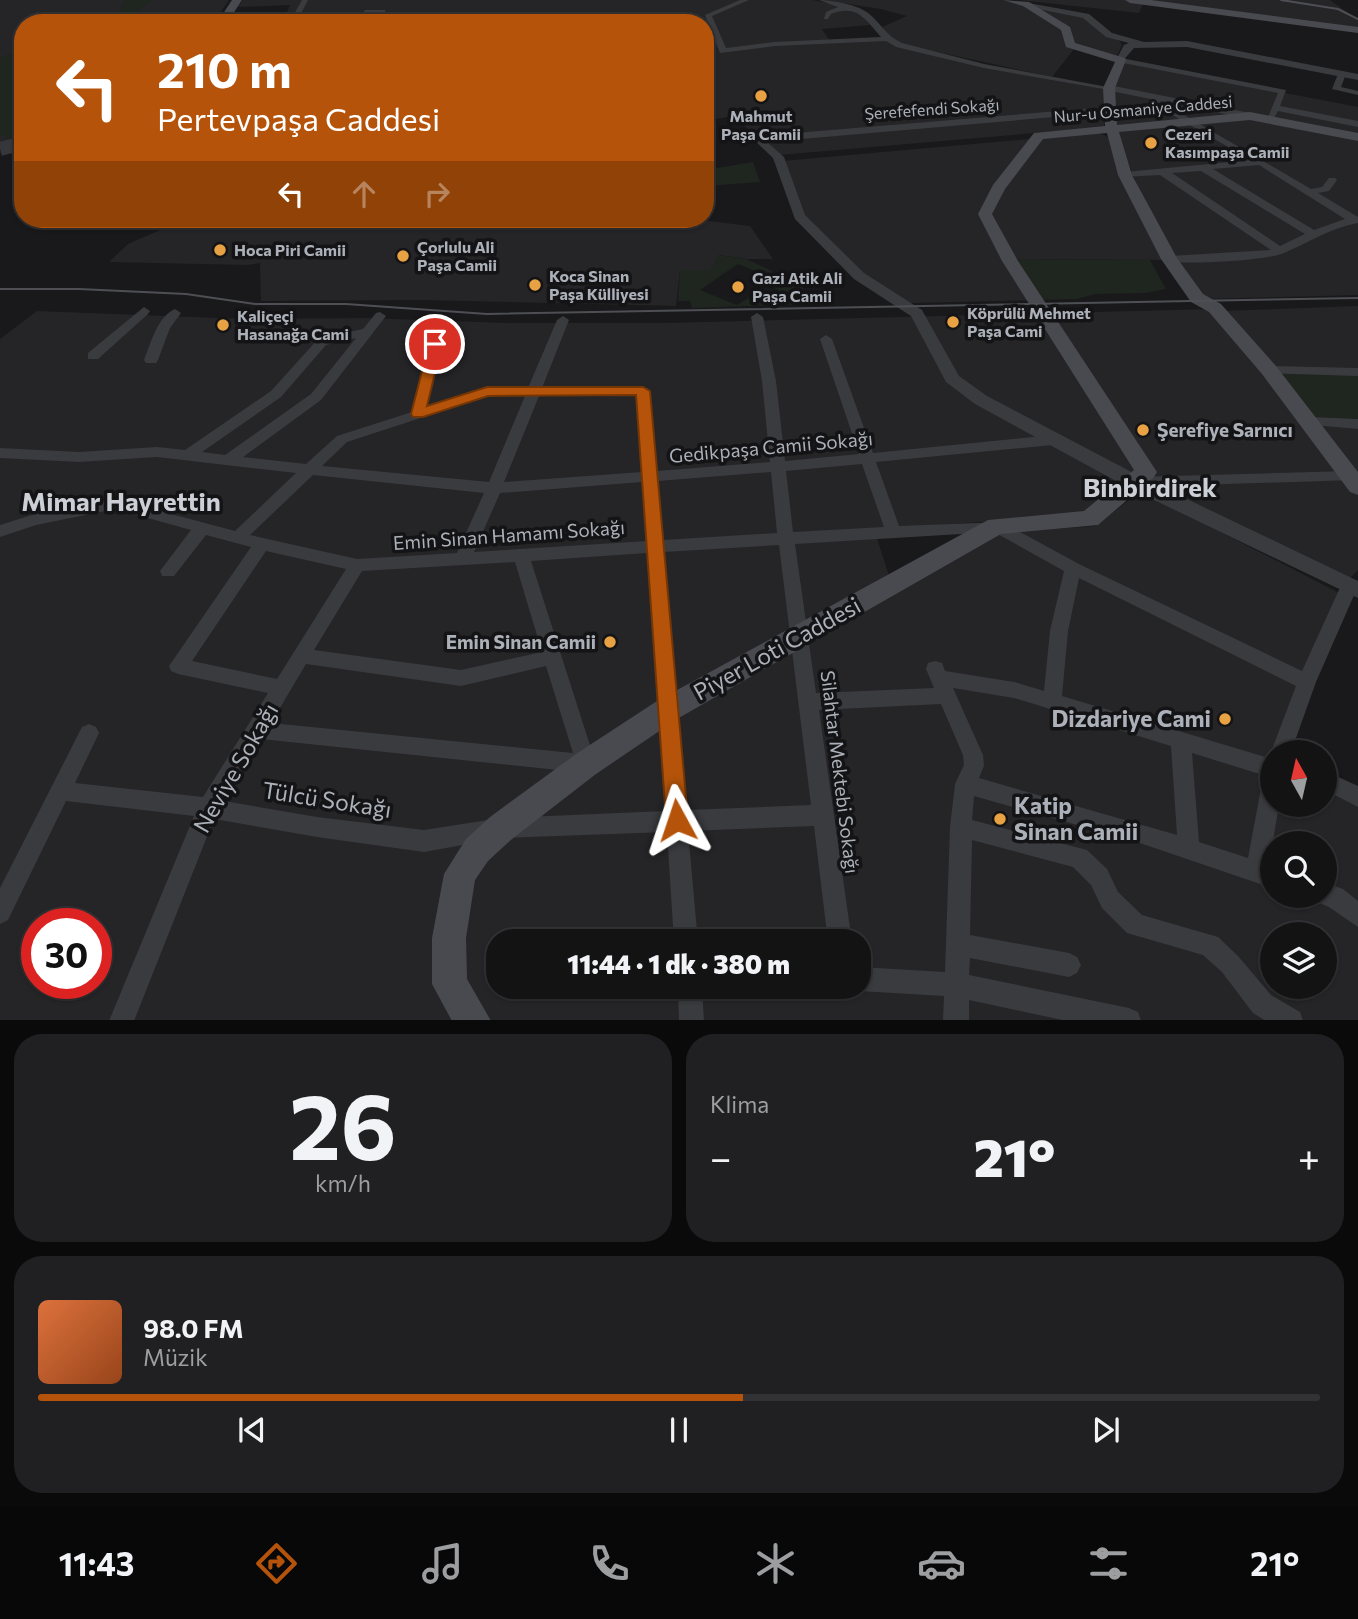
<!DOCTYPE html>
<html lang="tr">
<head>
<meta charset="utf-8">
<style>
  body { margin:0; font-family:Commissioner,sans-serif; background:#202022; color:#f1f3f6; height:100vh; display:flex; flex-direction:column; font-size:26px; white-space:nowrap }
  * { box-sizing:border-box; margin:0 }
  p { font-size:23px; color:#9d9ea0 }
  .icon { flex:none; width:38px; height:38px; fill:none; stroke:currentColor; stroke-width:2; stroke-linecap:round; stroke-linejoin:round }
  .map { position:relative; height:1020px; overflow:hidden }
  .drawer { display:flex; flex-direction:column; gap:14px; padding:14px; background:#0a0a0b; flex:1 }
  .drawer>* { flex:none }
  .banner { position:absolute; left:14px; top:14px; width:700px; height:214px; border-radius:28px; box-shadow:0 2px 5px #0004,0 0 0 2px #323234; background:#b45309; color:#fff; overflow:hidden }
  .needle { width:46px; rotate:352deg }
  .controls { position:absolute; left:1260px; top:740px; display:grid; gap:14px }
  .controls a { display:grid; place-items:center; width:77px; height:77px; border-radius:50%; background:#131314; box-shadow:0 2px 5px #0004,0 0 0 2px #323234; font-size:35px }
  .speed { position:absolute; left:21px; top:908px; display:flex; gap:14px; font-size:35px; font-weight:700; text-align:center }
  .speed>* { display:grid; place-content:center; width:91px; height:91px; border-radius:50%; background:#131314; box-shadow:0 2px 5px #0004,0 0 0 2px #323234; line-height:1 }
  .speed .limit { border:10px solid #d22; background:#fff; color:#111 }
  .pin { position:absolute; display:grid; place-items:center; width:60px; height:60px; color:#fff; margin:-30px; border:4px solid #fff; border-radius:50%; box-shadow:0 2px 7px #0007 }
  .me { position:absolute; width:77px; margin:-38px; rotate:355deg; stroke-linejoin:round; filter:drop-shadow(0 0 5px #0008) }
  .turn { display:flex; align-items:center; gap:24px; height:147px; padding:0 28px; font-size:32px }
  .turn .icon { width:91px; height:91px; stroke-width:2.5 }
  .turn b { display:block; font-size:49px; line-height:60px }
  .lanes { display:flex; align-items:center; height:66px; padding:0 28px; background:#0003; justify-content:center; gap:35px; direction:ltr }
  .lanes .off { opacity:.35 }
  .big { font-size:52px; font-weight:800; line-height:1.1 }
  .drawer .widget { flex:1; display:flex; flex-direction:column; justify-content:center; gap:10px; min-width:0; padding:0 24px; border-radius:28px; background:#202022 }
  .drawer .dial { align-items:center; gap:0 }
  .dial b { font-size:91px; line-height:1 }
  .song { display:flex; align-items:center; gap:21px }
  .cover { width:84px; height:84px; border-radius:10px; background:linear-gradient(135deg,hsl(20 70% 55%),hsl(20 70% 35%)) }
  .played { height:7px; border-radius:4px; background:linear-gradient(90deg,#b45309 55%,#323234 55%) }
  .keys { display:flex; justify-content:space-around; direction:ltr }
  .heat { display:flex; justify-content:space-between; align-items:center; font-size:38px; direction:ltr }
  .drawer .tiles { flex:1; display:grid; gap:14px; grid-template-columns:1fr 1fr }
  .widget:last-child { grid-column:span 2 }
  .trip { position:absolute; left:486px; top:929px; width:385px; height:70px; border-radius:28px; background:#131314; box-shadow:0 2px 5px #0004,0 0 0 2px #323234; font-weight:800; line-height:70px; text-align:center }
  .tab-bar { display:flex; height:112px; justify-content:space-around; align-items:center; background:#080808; color:#9d9ea0 }
  .tab-bar .icon { width:49px; height:49px }
  .tab-bar .selected { color:#b45309 }
  .tab-bar b { font-size:32px; color:#f1f3f6 }
  .map>svg:first-child { display:block }
  .built { fill:#252528; fill-rule:evenodd }
  .green { fill:#1f251f; fill-rule:evenodd }
  .lines { fill:none; stroke-linecap:round; stroke-linejoin:round }
  .secondary-tunnel { stroke:#36373b; stroke-width:14; stroke-dasharray:14 7; stroke-linecap:butt }
  .minor { fill:#3a3b3f; fill-rule:evenodd }
  .tertiary { fill:#3a3b3f; fill-rule:evenodd }
  .secondary { fill:#484a4f; fill-rule:evenodd }
  .tram { stroke:#4d4f54; stroke-width:2 }
  .route { fill:#b45309; stroke:#753606; stroke-width:2 }
  .poi-dot { fill:#e8a243; stroke:#141416; stroke-width:2.5 }
  .labels { text-anchor:middle; stroke-width:7; stroke-linejoin:round; paint-order:stroke }
  .far-street-label { font-size:16px; fill:#acb1b9; stroke:#141416 }
  .far-poi-label { font-size:16px; font-weight:bold; fill:#acb1b9; stroke:#141416; text-anchor:start }
  .poi-label { font-size:19px; font-weight:bold; fill:#acb1b9; stroke:#141416; text-anchor:start }
  .street-label { font-size:19px; fill:#acb1b9; stroke:#141416 }
  .near-street-label { font-size:23px; fill:#acb1b9; stroke:#141416 }
  .near-poi-label { font-size:23px; font-weight:bold; fill:#acb1b9; stroke:#141416; text-anchor:end }
  .district-label { font-size:26px; font-weight:bold; fill:#ccd0d6; stroke:#141416 }
</style>
</head>
<body>
<div class="map">
<svg width="1358" height="1021" viewBox="0 0 1358 1021">
  <rect width="100%" height="100%" fill="#19191b"/>
  <path class="built" d="M 0,0 L 229,0 L 213,23 L 23,23 L 23,140 L 0,147 Z
    M 243,0 L 812,0 L 839,5 L 863,16 L 870,25 L 822,29 L 831,43 L 883,40 L 981,66 L 1104,89 L 1104,127 L 779,155 L 738,120 L 728,117 L 705,121 L 705,23 L 282,23 L 290,5 L 238,7 Z
    M 821,0 L 1003,0 L 1024,4 L 1064,29 L 1074,49 L 1052,77 L 901,44 L 890,38 L 880,28 L 907,16 L 881,9 Z
    M 1019,0 L 1127,0 L 1144,2 L 1139,13 Z
    M 1135,0 L 1330,0 L 1358,20 L 1358,30 Z
    M 1030,5 L 1081,16 L 1119,40 L 1122,45 L 1116,58 L 1073,45 L 1068,29 Z
    M 1125,62 L 1358,107 L 1358,135 L 1115,88 Z
    M 1114,91 L 1233,113 L 1235,116 L 1116,127 Z
    M 1255,119 L 1358,139 L 1358,295 L 1204,299 L 1173,254 L 1138,187 L 1116,132 Z
    M 1098,133 L 1108,137 L 1163,260 L 1011,259 L 1036,300 L 911,303 L 859,276 L 808,224 L 782,161 Z
    M 156,219 L 693,219 L 750,226 L 773,259 L 746,259 L 719,255 L 711,270 L 680,270 L 676,306 L 421,300 L 261,301 L 260,263 L 248,265 L 109,262 L 128,244 L 160,230 L 163,222 L 156,222 Z
    M 1358,306 L 1358,374 L 1273,372 L 1222,311 Z
    M 1214,309 L 1358,490 L 1358,570 L 1349,579 L 1129,477 L 1085,515 L 874,529 L 890,579 L 461,852 L 455,1020 L 0,1021 L 0,339 L 37,311 L 245,319 L 364,318 L 506,323 L 666,323 ZM 37,924 L 96,924 L 96,984 L 37,984 Z
    M 1310,418 L 1358,421 L 1358,474 Z
    M 1141,491 L 1349,598 L 1283,752 L 1272,752 L 1272,805 L 1325,805 L 1325,773 L 1358,789 L 1358,1020 L 484,1021 L 460,981 L 469,880 L 501,841 L 649,732 L 994,533 L 1095,526 ZM 1272,844 L 1325,844 L 1325,896 L 1272,896 ZM 1272,934 L 1325,934 L 1325,987 L 1272,987 ZM 499,942 L 859,942 L 859,987 L 499,987 Z"/>
  <path class="green" d="M 125,0 L 151,0 L 131,18 L 163,17 L 158,23 L 82,23 L 113,20 Z
    M 9,54 L 23,55 L 23,138 L 3,144 L 7,136 L 0,136 L 0,58 Z
    M 753,162 L 760,182 L 705,186 L 705,170 Z
    M 718,255 L 746,259 L 802,285 L 808,304 L 692,308 L 690,301 L 678,301 L 680,270 L 711,270 ZM 738,264 L 774,279 L 767,285 L 779,290 L 761,303 L 748,298 L 737,305 L 700,290 Z
    M 1010,259 L 1150,260 L 1166,289 L 1145,293 L 1096,294 L 1077,299 L 1036,300 Z
    M 1273,372 L 1358,374 L 1358,421 L 1310,418 Z"/>
  <g class="lines">
    <path class="secondary-tunnel" d="M 0,149 L 23,143"/>
    <path class="minor" d="M 302,0 L 308,0 L 296,23 L 289,23 Z
      M 740,0 L 749,0 L 712,16 L 726,48 L 775,42 L 881,37 C 865,19 857,4 831,14 L 828,19 L 824,19 L 826,12 L 838,7 L 819,0 C 832,0 858,5 868,13 C 881,23 886,36 902,43 L 984,64 L 1113,88 L 1109,90 L 984,68 L 896,47 L 886,41 L 775,46 L 720,53 L 705,15 Z
      M 365,10 L 385,10 L 386,17 L 381,18 L 380,13 L 363,13 Z
      M 1121,58 L 1286,90 L 1280,106 L 1358,121 L 1358,127 L 1278,111 L 1272,122 L 1266,122 L 1278,93 L 1118,62 Z
      M 1342,72 L 1346,74 L 1341,87 L 1358,91 L 1358,95 L 1332,89 L 1338,74 Z
      M 1154,96 L 1160,96 L 1160,101 L 1311,189 L 1322,187 L 1329,178 L 1335,178 L 1337,180 L 1329,191 L 1318,193 L 1358,217 L 1358,223 C 1330,228 1310,242 1284,253 C 1266,261 1185,265 1165,261 L 1163,259 L 1169,256 L 1271,250 L 1160,175 L 1122,177 L 1122,173 L 1125,172 L 1251,160 L 1153,104 ZM 1259,165 L 1345,219 L 1314,230 L 1213,169 ZM 1201,171 L 1305,234 L 1280,246 L 1172,173 Z
      M 144,307 L 150,311 L 148,314 L 98,359 L 88,359 L 88,353 Z
      M 175,309 L 181,313 L 170,328 L 158,360 L 156,363 L 146,363 L 144,360 C 151,343 157,317 175,309 Z
      M 380,312 L 386,316 L 321,400 L 243,457 L 306,464 L 337,436 L 412,412 L 435,321 L 441,317 L 447,321 L 427,407 L 487,388 L 528,388 L 557,320 L 563,316 L 569,320 L 542,388 L 648,388 L 657,471 L 770,462 L 762,381 L 751,317 L 757,313 L 763,317 L 776,381 L 785,461 L 859,454 L 820,339 L 826,335 L 832,339 L 873,453 L 1053,435 L 1060,440 L 1053,445 L 876,462 L 899,526 L 1002,522 L 1079,564 L 1302,671 L 1343,581 L 1355,581 L 1358,586 L 1316,682 L 1291,752 L 1272,752 L 1272,755 L 1271,752 L 1296,686 L 1079,578 L 1068,631 L 1062,696 L 1272,759 L 1272,805 L 1279,805 L 1269,865 L 1272,866 L 1272,888 L 1134,841 L 974,796 L 972,820 L 1087,850 L 1107,869 L 1118,892 L 1142,915 L 1218,937 L 1238,956 L 1271,995 L 1300,1012 L 1303,1021 L 1266,1021 L 1253,1013 L 1222,972 L 1203,955 L 1127,933 L 1102,908 L 1091,885 L 1073,867 L 972,840 L 970,935 L 1069,953 L 1077,957 L 1081,965 L 1077,973 L 1069,977 L 970,958 L 969,975 L 1129,1008 L 1138,1012 L 1141,1021 L 1067,1021 L 969,1000 L 969,1021 L 943,1021 L 944,996 L 859,991 L 850,988 L 859,987 L 859,967 L 945,972 L 950,827 L 955,784 L 964,765 L 963,755 L 941,704 L 819,710 L 852,942 L 828,942 L 814,826 L 688,831 L 698,942 L 674,942 L 667,832 L 501,838 L 424,852 L 317,837 L 214,819 L 134,1021 L 109,1021 L 194,816 L 66,801 L 8,920 L 0,924 L 0,888 L 82,727 L 89,724 L 96,727 L 99,733 L 75,783 L 203,797 L 268,693 L 178,674 L 171,671 L 169,666 L 251,547 L 206,535 L 174,576 L 162,576 L 160,571 L 191,530 L 115,509 L 36,525 L 0,537 L 0,525 L 35,514 L 115,499 L 235,531 L 296,473 L 157,457 L 79,462 L 0,458 L 0,448 L 79,452 L 157,447 L 185,450 L 271,391 L 318,339 L 363,329 L 376,313 ZM 356,338 L 311,394 L 225,455 L 202,452 L 281,397 L 326,345 ZM 636,395 L 642,472 L 504,482 L 539,396 ZM 488,396 L 525,396 L 489,482 L 322,466 L 347,442 ZM 862,464 L 884,527 L 793,532 L 786,471 ZM 771,472 L 777,533 L 663,540 L 658,481 ZM 313,475 L 484,493 L 457,553 L 357,559 L 250,535 ZM 642,482 L 647,541 L 474,552 L 500,493 ZM 994,532 L 1064,571 L 1050,631 L 1044,691 L 1014,682 L 945,671 L 942,663 L 935,661 L 928,663 L 926,669 L 934,688 L 816,693 L 795,544 ZM 779,545 L 811,805 L 686,810 L 664,552 ZM 266,551 L 346,569 L 277,679 L 192,661 ZM 647,553 L 665,811 L 501,818 L 424,830 L 317,817 L 224,801 L 261,739 L 586,773 L 593,771 L 596,764 L 531,561 ZM 515,562 L 542,652 L 461,670 L 314,650 L 362,571 ZM 306,664 L 461,686 L 546,666 L 573,753 L 271,723 ZM 953,688 L 1014,698 L 1171,746 L 1177,835 L 979,778 L 984,766 L 983,755 ZM 1192,753 L 1266,776 L 1262,783 L 1248,858 L 1199,842 Z
      M 1269,366 L 1358,368 L 1358,376 L 1264,373 L 1262,370 Z
      M 1308,417 L 1358,419 L 1358,429 L 1303,424 L 1301,421 L 1303,418 Z
      M 1348,471 L 1356,476 L 1353,480 L 1134,487 L 1126,482 L 1134,477 Z
      M 1325,771 L 1358,786 L 1358,807 L 1325,790 Z
      M 1325,883 L 1343,889 L 1358,901 L 1358,927 L 1329,907 L 1317,902 L 1314,896 L 1325,896 Z
      M 678,987 L 702,987 L 704,1021 L 679,1021 Z"/>
    <path class="tertiary" d="M 1023,2 L 1089,14 L 1112,33 L 1144,42 L 1187,41 L 1358,74 L 1358,80 L 1187,47 L 1134,48 L 1121,63 L 1116,60 L 1124,45 L 1129,43 L 1106,37 L 1083,18 L 1023,6 Z
      M 1109,85 L 1250,113 L 1255,116 L 1250,119 L 1106,90 L 1104,88 Z
      M 1108,107 L 1113,110 L 1112,112 L 767,142 L 784,157 L 805,215 L 864,273 L 922,310 L 959,376 L 987,396 L 1141,477 L 1358,581 L 1358,598 L 1127,487 L 975,404 L 946,382 L 911,316 L 854,279 L 795,219 L 773,158 L 753,139 L 758,136 Z"/>
    <path class="secondary" d="M 232,0 L 242,0 L 227,23 L 217,23 Z
      M 1003,0 L 1029,2 L 1070,27 L 1075,43 L 1125,58 L 1126,60 L 1115,88 L 1117,125 L 1250,112 L 1358,133 L 1358,141 L 1250,120 L 1119,132 L 1132,175 L 1177,258 L 1203,294 L 1221,304 L 1276,366 L 1358,472 L 1358,495 L 1350,492 L 1262,374 L 1209,312 L 1191,302 L 1161,259 L 1118,175 L 1107,133 L 1043,139 L 1005,189 L 992,214 L 1018,261 L 1157,472 L 1154,477 L 1098,525 L 1001,534 L 677,719 L 596,774 L 512,839 L 488,861 L 475,880 L 466,938 L 467,979 L 491,1021 L 452,1021 L 432,984 L 432,938 L 444,874 L 466,839 L 490,817 L 576,754 L 657,701 L 988,520 L 1084,511 L 1134,470 L 1002,261 L 978,214 L 993,185 L 1034,133 L 1105,126 L 1103,88 L 1115,62 L 1066,47 L 1061,30 L 1023,6 Z
      M 1125,0 L 1151,0 L 1358,27 L 1358,33 L 1130,3 Z"/>
    <path class="tram" d="M 1281,0 L 1338,9 L 1358,19
      M 0,289 L 79,289 L 186,294 L 255,304 L 346,304 L 487,314 L 1358,298"/>
  </g>
  <path class="route" d="M 435,340 L 442,344 L 427,406 L 487,387 L 643,387 L 650,391 L 688,820 L 685,827 L 677,830 L 669,827 L 666,820 L 636,395 L 488,396 L 423,417 L 413,417 L 411,414 L 429,344 Z"/>
  <g class="poi-dot">
    <circle cx="761" cy="96" r="7"/>
    <circle cx="1151" cy="143" r="7"/>
    <circle cx="220" cy="250" r="7"/>
    <circle cx="403" cy="256" r="7"/>
    <circle cx="535" cy="285" r="7"/>
    <circle cx="738" cy="287" r="7"/>
    <circle cx="953" cy="322" r="7"/>
    <circle cx="223" cy="325" r="7"/>
    <circle cx="1143" cy="430" r="7"/>
    <circle cx="610" cy="642" r="7"/>
    <circle cx="1225" cy="719" r="7"/>
    <circle cx="1000" cy="819" r="7"/>
  </g>
  <g class="labels">
    <g class="far-street-label">
      <text transform="translate(932 109) rotate(-4)" y="6">Şerefefendi Sokağı</text>
      <text transform="translate(1143 109) rotate(-5)" y="6">Nur-u Osmaniye Caddesi</text>
    </g>
    <g class="far-poi-label">
      <text x="761" y="122" text-anchor="middle">Mahmut<tspan x="761" dy="18">Paşa Camii</tspan></text>
      <text x="1165" y="140">Cezeri<tspan x="1165" dy="18">Kasımpaşa Camii</tspan></text>
      <text x="417" y="253">Çorlulu Ali<tspan x="417" dy="18">Paşa Camii</tspan></text>
      <text x="234" y="256">Hoca Piri Camii</text>
      <text x="549" y="282">Koca Sinan<tspan x="549" dy="18">Paşa Külliyesi</tspan></text>
      <text x="752" y="284">Gazi Atik Ali<tspan x="752" dy="18">Paşa Camii</tspan></text>
      <text x="967" y="319">Köprülü Mehmet<tspan x="967" dy="18">Paşa Cami</tspan></text>
      <text x="237" y="322">Kaliçeçi<tspan x="237" dy="18">Hasanağa Cami</tspan></text>
    </g>
    <g class="poi-label">
      <text x="1157" y="437">Şerefiye Sarnıcı</text>
      <text x="596" y="649" text-anchor="end">Emin Sinan Camii</text>
    </g>
    <g class="street-label">
      <text transform="translate(771 447) rotate(-5)" y="7">Gedikpaşa Camii Sokağı</text>
      <text transform="translate(509 535) rotate(-4)" y="7">Emin Sinan Hamamı Sokağı</text>
      <text transform="translate(840 772) rotate(83)" y="7">Silahtar Mektebi Sokağı</text>
    </g>
    <g class="near-street-label">
      <text transform="translate(777 649) rotate(-29)" y="8">Piyer Loti Caddesi</text>
      <text transform="translate(236 768) rotate(-60)" y="8">Neviye Sokağı</text>
      <text transform="translate(327 800) rotate(9)" y="8">Tülcü Sokağı</text>
    </g>
    <g class="near-poi-label">
      <text x="1211" y="727">Dizdariye Cami</text>
      <text x="1014" y="814" text-anchor="start">Katip<tspan x="1014" dy="26">Sinan Camii</tspan></text>
    </g>
    <g class="district-label">
      <text x="1150" y="497">Binbirdirek</text>
      <text x="121" y="511">Mimar Hayrettin</text>
    </g>
  </g>
</svg>
<div class="controls">
<a><svg class="needle" viewBox="-14 -14 28 28"><path d="M0-13l5 13h-10z" fill="#e53935"/><path d="M0 13l5-13h-10z" fill="#9d9ea0"/></svg></a>
<a><svg class="icon" aria-label="search" viewBox="0 0 24 24"><circle cx="10" cy="10" r="6"/><path d="M15 15l6 6"/></svg></a>
<a><svg class="icon" aria-label="layers" viewBox="0 0 24 24"><path d="M12 4l9 5-9 5-9-5zM3 14l9 5 9-5"/></svg></a>
</div>
<div class="speed"><div class="limit">30</div></div>
<div class="pin" style="left:435px;top:344px;background:#d93025"><svg class="icon" aria-label="arrive" viewBox="0 0 24 24"><path d="M6 21V4h12l-3 4 3 4H6"/></svg></div>
<svg class="me" style="left:677px;top:820px" viewBox="-20 -20 40 40"><path d="M0-17L14 15 0 8-14 15z" fill="#b45309" stroke="#fff" stroke-width="4"/></svg>
<div class="trip">11:44 · 1 dk · 380 m</div>
<div class="banner">
<div class="turn"><svg class="icon" aria-label="left" viewBox="0 0 24 24"><path d="M17 20v-9H6M10 6l-5 5 5 5"/></svg><div><b>210 m</b>Pertevpaşa Caddesi</div></div>
<div class="lanes"><svg class="icon" aria-label="left" viewBox="0 0 24 24"><path d="M17 20v-9H6M10 6l-5 5 5 5"/></svg><svg class="icon off" aria-label="ahead" viewBox="0 0 24 24"><path d="M12 20V5M6 11l6-6 6 6"/></svg><svg class="icon off" aria-label="right" viewBox="0 0 24 24"><path d="M7 20v-9h11M14 6l5 5-5 5"/></svg></div>
</div>
</div>
<section class="drawer">
<div class="tiles">
<div class="widget dial"><b>26</b><p>km/h</p></div>
<div class="widget"><p>Klima</p>
<div class="heat"><a>−</a><b class="big">21°</b><a>+</a></div>
</div>
<div class="widget">
<div class="song"><i class="cover"></i><div><b>98.0 FM</b><p>Müzik</p></div></div>
<div class="played"></div>
<div class="keys"><svg class="icon" aria-label="previous" viewBox="0 0 24 24"><path d="M18 5L8 12l10 7zM5 5v14"/></svg><svg class="icon" aria-label="pause" viewBox="0 0 24 24"><path d="M8 5v14M16 5v14"/></svg><svg class="icon" aria-label="next" viewBox="0 0 24 24"><path d="M6 5l10 7-10 7zM19 5v14"/></svg></div>
</div>
</div>
</section>
<nav class="tab-bar">
<b>11:43</b>
<svg class="icon selected" aria-label="directions" viewBox="0 0 24 24"><path d="M12 3l9 9-9 9-9-9zM9 14v-3h6M13 9l2 2-2 2"/></svg>
<svg class="icon" aria-label="music" viewBox="0 0 24 24"><path d="M9 18V5l10-2v13"/><circle cx="6" cy="18" r="3"/><circle cx="16" cy="16" r="3"/></svg>
<svg class="icon" aria-label="phone" viewBox="0 0 24 24"><path d="M5 4h4l2 5-3 2q2 4 5 5l2-3 5 2v4C11 20 4 13 5 4z"/></svg>
<svg class="icon" aria-label="climate" viewBox="0 0 24 24"><path d="M12 3v18M4 7l16 10M4 17L20 7"/></svg>
<svg class="icon" aria-label="car" viewBox="0 0 24 24"><path d="M5 17H2v-5l4-1 3-4h7l3 4 3 1v5h-3M9 17h6M6 11h13"/><circle cx="7" cy="17" r="2"/><circle cx="17" cy="17" r="2"/></svg>
<svg class="icon" aria-label="filters" viewBox="0 0 24 24"><path d="M4 7h16M4 17h16"/><circle cx="9" cy="7" r="2"/><circle cx="15" cy="17" r="2"/></svg>
<b>21°</b>
</nav>
</body>
</html>
